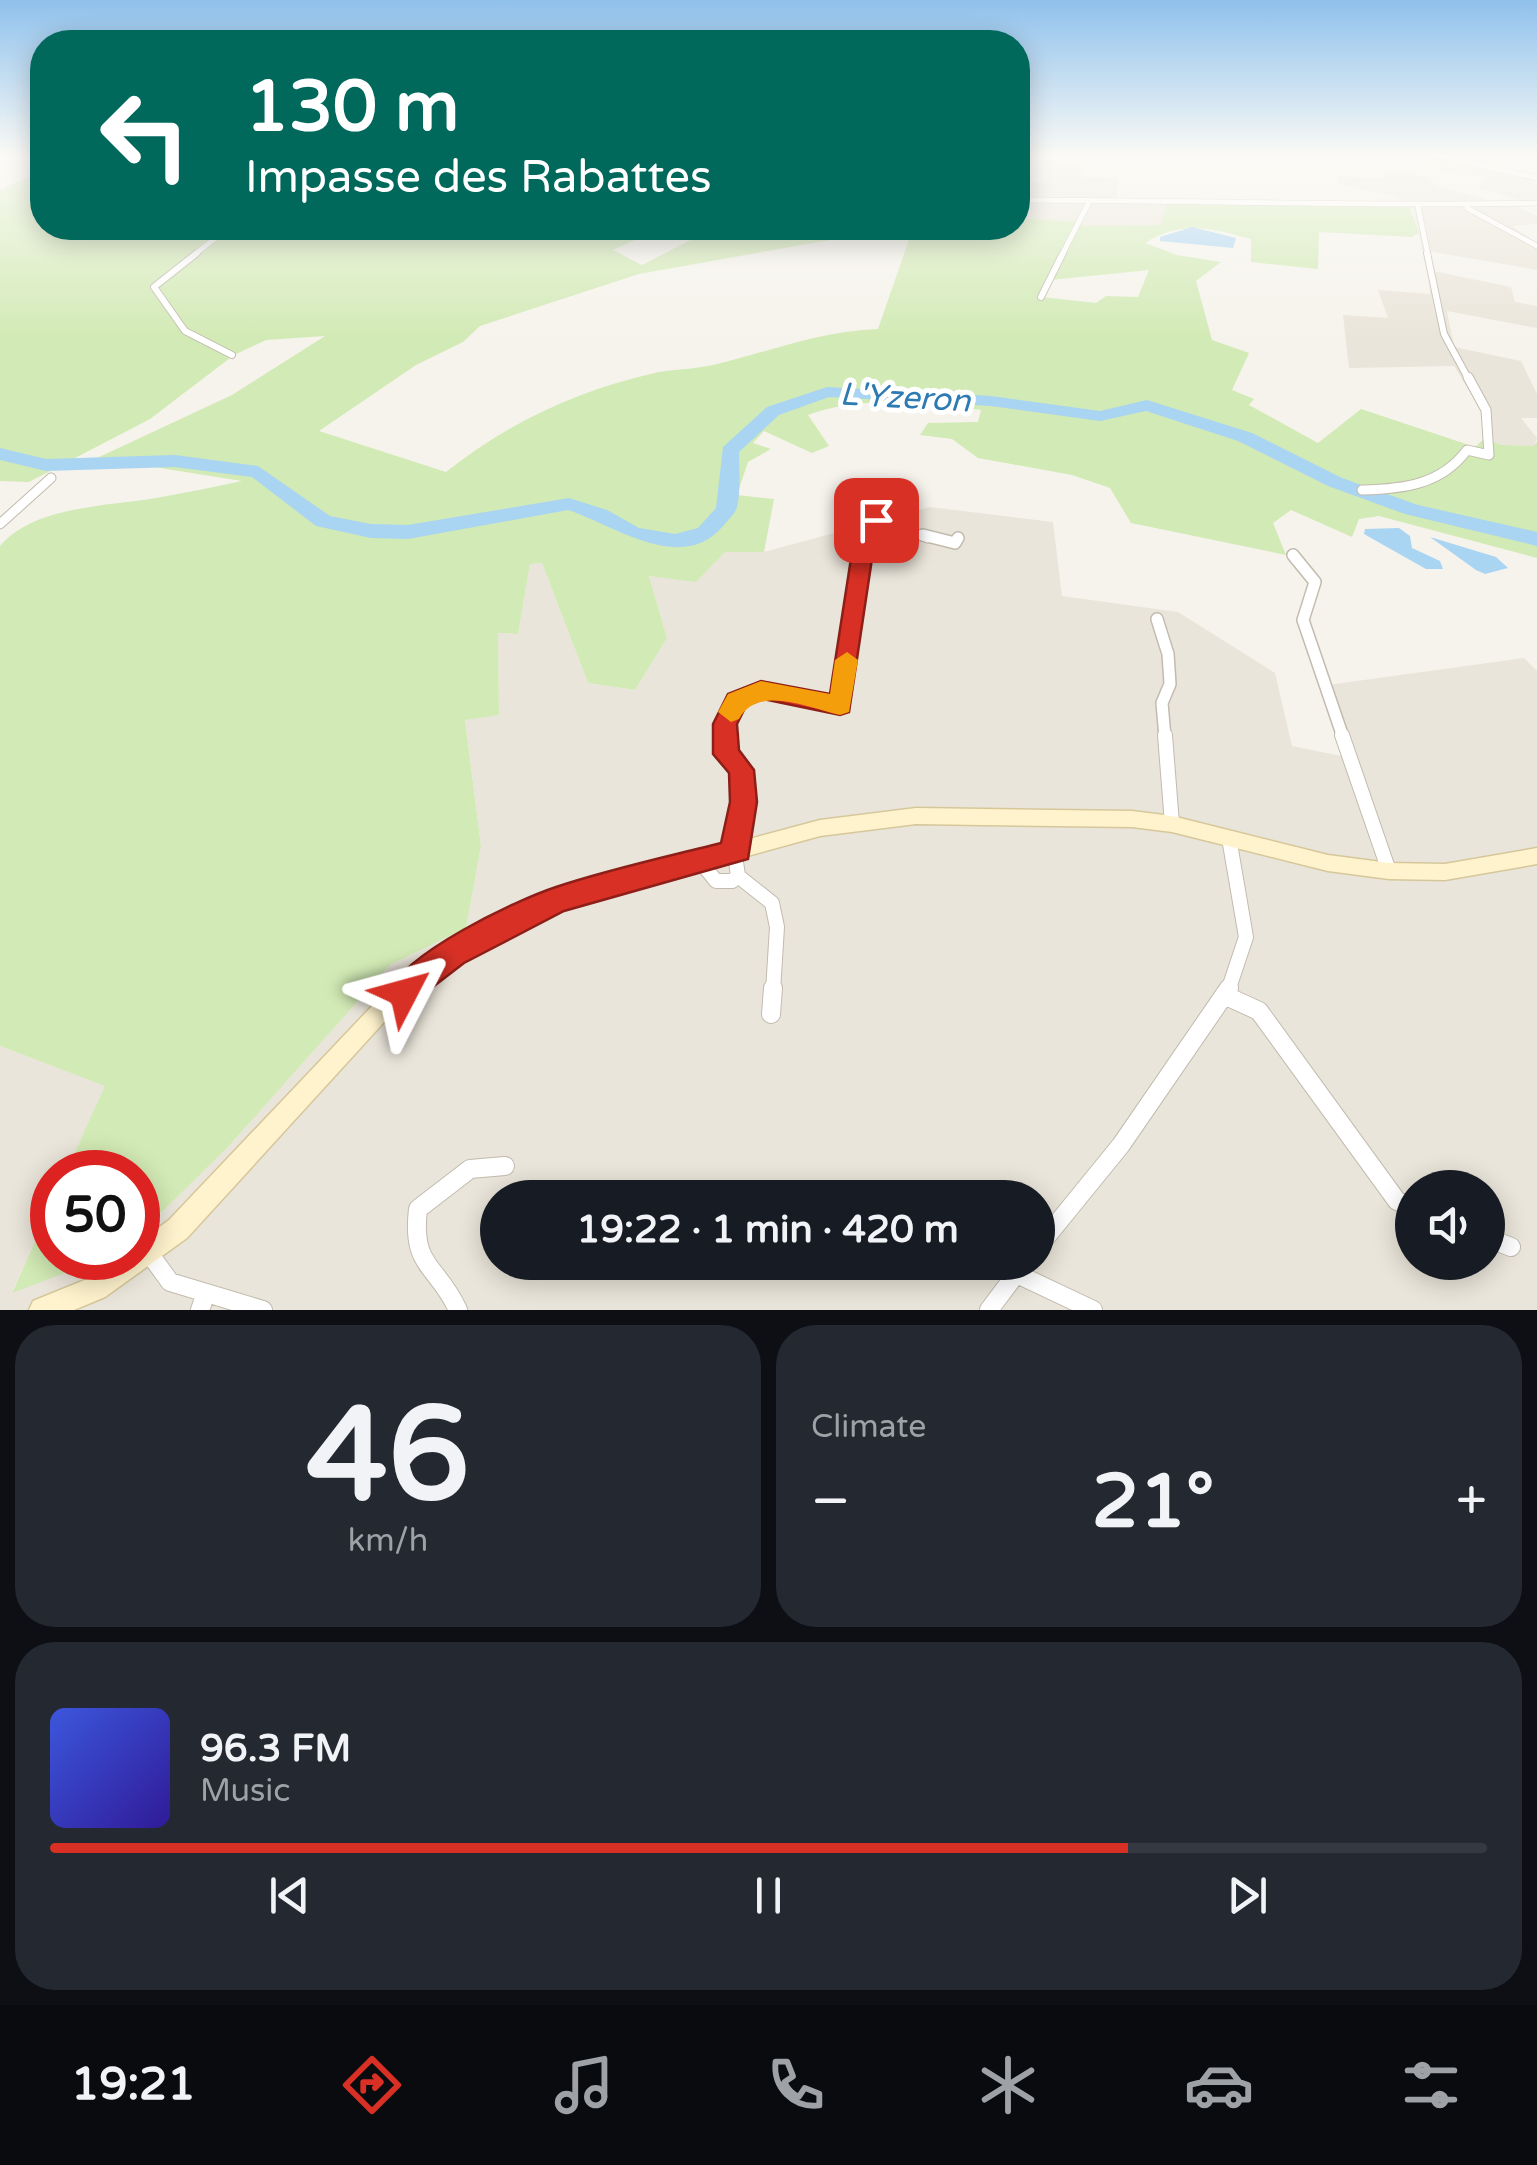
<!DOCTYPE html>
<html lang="en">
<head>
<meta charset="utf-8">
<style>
  body { margin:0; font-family:"Varela Round",sans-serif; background:#242831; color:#f1f3f6; height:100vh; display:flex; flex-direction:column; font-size:38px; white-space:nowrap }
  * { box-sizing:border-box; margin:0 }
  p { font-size:32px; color:#9ea1a6 }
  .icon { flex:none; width:55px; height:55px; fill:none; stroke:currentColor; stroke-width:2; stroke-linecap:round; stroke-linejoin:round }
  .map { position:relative; height:1310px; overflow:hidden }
  .side { display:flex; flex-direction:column; gap:15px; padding:15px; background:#0d0f14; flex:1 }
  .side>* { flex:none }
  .guide { position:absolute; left:30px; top:30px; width:1000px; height:210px; border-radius:40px; box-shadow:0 5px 25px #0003; background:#00695c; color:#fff; overflow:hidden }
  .tools { position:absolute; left:1395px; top:1170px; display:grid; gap:20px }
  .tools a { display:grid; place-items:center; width:110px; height:110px; border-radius:50%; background:#171b24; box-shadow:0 5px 25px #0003; font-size:50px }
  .speed { position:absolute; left:30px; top:1150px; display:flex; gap:20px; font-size:50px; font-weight:700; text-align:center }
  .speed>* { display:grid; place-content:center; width:130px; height:130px; border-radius:50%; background:#171b24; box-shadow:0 5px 25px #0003; line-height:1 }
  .speed .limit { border:15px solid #d22; background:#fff; color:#111 }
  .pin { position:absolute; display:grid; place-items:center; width:85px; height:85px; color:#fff; margin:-42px; border-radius:20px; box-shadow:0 5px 15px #0006 }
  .me { position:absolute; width:110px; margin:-55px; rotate:51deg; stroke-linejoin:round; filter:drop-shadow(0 0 8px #0008) }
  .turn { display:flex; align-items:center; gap:35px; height:210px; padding:0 50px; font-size:45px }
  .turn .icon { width:130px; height:130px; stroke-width:2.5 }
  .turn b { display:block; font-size:70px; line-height:85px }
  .big { font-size:75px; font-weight:700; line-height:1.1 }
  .side .tile { flex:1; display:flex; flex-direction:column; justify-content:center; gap:15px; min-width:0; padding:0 35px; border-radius:40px; background:#242831 }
  .side .dial { align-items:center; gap:0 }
  .dial b { font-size:130px; line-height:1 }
  .song { display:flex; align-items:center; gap:30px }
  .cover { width:120px; height:120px; border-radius:15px; background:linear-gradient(135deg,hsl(230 70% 55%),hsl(250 70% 35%)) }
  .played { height:10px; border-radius:5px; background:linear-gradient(90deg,#d93025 75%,#363941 75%) }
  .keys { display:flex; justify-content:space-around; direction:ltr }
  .heat { display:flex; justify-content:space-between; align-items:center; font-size:55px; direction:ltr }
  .side .tiles { flex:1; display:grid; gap:15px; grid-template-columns:1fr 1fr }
  .tile:last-child { grid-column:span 2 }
  .trip { position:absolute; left:480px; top:1180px; width:575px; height:100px; border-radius:50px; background:#171b24; box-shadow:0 5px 25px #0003; font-weight:700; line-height:100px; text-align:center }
  .tabs { display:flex; height:160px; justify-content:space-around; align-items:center; background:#090b0e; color:#9ea1a6 }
  .tabs .icon { width:70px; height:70px }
  .tabs .active { color:#d93025 }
  .tabs b { font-size:45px; color:#f1f3f6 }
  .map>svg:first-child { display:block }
  .residential { fill:#eae5da; fill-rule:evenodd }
  .green { fill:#d2eab5; fill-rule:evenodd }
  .water { fill:#a9d4f2 }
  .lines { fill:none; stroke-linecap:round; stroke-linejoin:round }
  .river { fill:#a9d4f2; fill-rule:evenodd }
  .minor-far5-casing { stroke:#c2bbae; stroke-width:6 }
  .minor-far4-casing { stroke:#c2bbae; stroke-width:8 }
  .minor-far3-casing { stroke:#c2bbae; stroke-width:11 }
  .minor-far2-casing { stroke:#c2bbae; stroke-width:14 }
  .minor-far1-casing { stroke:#c2bbae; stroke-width:16 }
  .minor-casing { stroke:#c2bbae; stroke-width:20 }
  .secondary-casing { stroke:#d6c79b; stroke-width:3 }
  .minor-far5 { stroke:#fff; stroke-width:5 }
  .minor-far4 { stroke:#fff; stroke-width:6 }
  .minor-far3 { stroke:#fff; stroke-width:9 }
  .minor-far2 { stroke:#fff; stroke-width:11 }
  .minor-far1 { stroke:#fff; stroke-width:14 }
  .minor { stroke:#fff; stroke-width:18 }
  .secondary { fill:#fff3cd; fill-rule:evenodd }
  .route { fill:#d93025; stroke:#8d1f18; stroke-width:2.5 }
  .slow { fill:#f59e0b }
  .labels { text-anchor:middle; stroke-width:10; stroke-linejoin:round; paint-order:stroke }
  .far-water-label { font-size:32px; font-style:italic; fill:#2e7ab2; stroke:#fff }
</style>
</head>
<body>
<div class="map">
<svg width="1537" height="1310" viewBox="0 0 1537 1310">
  <rect width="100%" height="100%" fill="#f6f3ec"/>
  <path class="residential" d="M 1414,156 L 1498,156 L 1507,170 L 1537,177 L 1537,205 L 1517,207 L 1537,216 L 1537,224 L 1512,226 L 1537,243 L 1537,270 L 1422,250 L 1413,209 L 1395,196 L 1339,184 L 1337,176 L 1385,179 L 1384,171 L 1429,176 L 1434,185 L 1504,204 L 1523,201 L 1478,188 L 1485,177 L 1428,169 Z
    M 1047,160 L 1081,166 L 1081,177 L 1118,178 L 1117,199 L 1169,200 L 1160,225 L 1077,226 L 1078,222 L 1018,218 L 1018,181 L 1047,183 Z
    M 1428,270 L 1511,287 L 1515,302 L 1537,306 L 1537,328 L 1447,311 L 1454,347 L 1521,361 L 1537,394 L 1537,418 L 1521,418 L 1537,438 L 1534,446 L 1501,445 L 1485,438 L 1481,410 L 1454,366 L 1349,368 L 1343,315 L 1388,318 L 1378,290 L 1430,294 Z
    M 930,507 L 1053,522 L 1062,596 L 1178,612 L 1275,673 L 1292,746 L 1341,756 L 1320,686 L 1524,658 L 1537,671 L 1537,1310 L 0,1310 L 0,1046 L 106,1086 L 66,1172 L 52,1172 L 52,1203 L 12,1292 L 70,1271 L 92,1258 L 138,1258 L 138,1228 L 163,1211 L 228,1147 L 390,965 L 466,928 L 481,846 L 465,719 L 499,714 L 498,633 L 518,634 L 530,564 L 542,563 L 588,683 L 635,690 L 667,638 L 649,576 L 696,581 L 725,552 L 764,552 ZM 1412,1188 L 1488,1188 L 1488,1262 L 1412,1262 ZM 498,1198 L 1038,1198 L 1038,1262 L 498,1262 Z"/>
  <path class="green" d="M 42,171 L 42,228 L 154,228 L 232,239 L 255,228 L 678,228 L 657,230 L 613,250 L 642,265 L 706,232 L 682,228 L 1018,228 L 1018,218 L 1079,222 L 1078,226 L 1160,225 L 1168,201 L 1410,207 L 1419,233 L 1412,237 L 1319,232 L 1318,269 L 1251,262 L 1251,239 C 1213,228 1180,220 1145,243 L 1177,255 L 1221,262 L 1196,281 L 1212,340 L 1249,353 L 1232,390 L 1254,399 L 1249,405 L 1318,443 L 1361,409 L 1475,447 L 1485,438 L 1501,445 L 1533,446 L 1537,442 L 1537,558 L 1379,516 L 1359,519 L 1352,537 L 1291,510 L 1273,523 L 1286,555 L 1131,523 L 1110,488 L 1072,475 L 978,458 L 952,439 L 920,435 L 928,423 L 978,422 L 981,410 C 925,403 862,395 808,415 L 829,446 L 812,453 L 764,431 L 753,443 L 771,449 L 748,462 L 737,495 L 774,499 L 764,552 L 725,552 L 696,582 L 649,576 L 667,638 L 635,690 L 588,683 L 542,563 L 530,564 L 518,634 L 498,633 L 499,715 L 465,720 L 481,846 L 466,928 L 390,965 L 228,1147 L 163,1211 L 138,1228 L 138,1172 L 66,1172 L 105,1086 L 0,1046 L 0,546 C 33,506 109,506 156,498 C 185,493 213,487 242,481 L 97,458 L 232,395 L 325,336 L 266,340 L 234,355 L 150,419 L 29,482 L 0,481 L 0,190 ZM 886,230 L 911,234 L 878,329 C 819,331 769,352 713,365 C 696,369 677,369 659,372 C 578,390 511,421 446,472 L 319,431 L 416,365 L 463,342 L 480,326 L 639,274 ZM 1149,270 L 1138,297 L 1106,296 L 1096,303 L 1042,297 L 1050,280 Z
    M 52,1203 L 52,1258 L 92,1258 L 70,1271 L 12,1293 Z"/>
  <path class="water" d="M 1192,227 L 1236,238 L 1233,248 L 1160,241 L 1160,237 Z
    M 1399,528 L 1410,536 L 1412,548 L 1440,561 L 1443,569 L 1426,569 L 1364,534 L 1365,529 Z
    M 1430,537 L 1496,557 L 1508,568 L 1485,574 L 1476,570 Z"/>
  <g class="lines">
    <path class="river" d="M 827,387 L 991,396 L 1100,411 L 1147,400 L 1252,433 L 1342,478 L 1418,505 L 1537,532 L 1537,546 L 1405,514 L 1328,486 L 1238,441 L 1146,411 L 1100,421 L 991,406 L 829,397 L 779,415 L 739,452 C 739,469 741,490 737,507 C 735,514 728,520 724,525 C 682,576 614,525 568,510 L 408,539 L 371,538 L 316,526 L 252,477 L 175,467 L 46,471 L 0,460 L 0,448 L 46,459 L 175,455 L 258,466 L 330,516 L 371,524 L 408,525 L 569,498 L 607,510 L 639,528 L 675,534 L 698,528 L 716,508 L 723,447 L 767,407 Z"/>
    <g class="minor-far5-casing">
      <path id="minor-far5" d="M 1440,156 L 1537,178
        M 1018,200 C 1191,200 1364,207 1537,203
        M 1418,207 L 1428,255
        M 1467,208 L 1537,246
        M 194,255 L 228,228
        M 1062,255 L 1090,200"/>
    </g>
    <g class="minor-far4-casing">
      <path id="minor-far4" d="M 197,253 L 154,287 L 185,331 L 232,355
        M 1427,253 L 1444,334 L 1469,380
        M 1041,297 L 1063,253"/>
    </g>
    <g class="minor-far3-casing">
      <path id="minor-far3" d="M 1362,490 C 1403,489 1441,485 1467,450 L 1489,455 L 1486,410 L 1468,377
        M 0,524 L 51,478
        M 859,538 L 858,532 L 885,522 L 928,538"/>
    </g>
    <g class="minor-far2-casing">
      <path id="minor-far2" d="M 923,535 L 955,543 L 958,538
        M 1293,555 L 1315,582 L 1303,620 L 1343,737
        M 1157,619 L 1168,654 L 1170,684 L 1162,703 L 1165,737
        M 727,737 C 731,673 798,696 840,705 L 862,552 L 859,535"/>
    </g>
    <g class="minor-far1-casing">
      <path id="minor-far1" d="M 1165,735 L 1172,824
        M 1342,735 L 1389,871
        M 700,861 L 716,881 L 732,881 L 738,876 C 737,866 734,854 734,844 C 734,806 757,787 726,754 L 727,735
        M 738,876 L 772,903 L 777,927 L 773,991
        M 1228,991 L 1246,937 L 1229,838"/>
    </g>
    <g class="minor-casing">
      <path id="minor" d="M 1224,995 L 1259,1011 L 1397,1201 L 1412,1207
        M 771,1014 L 773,988
        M 1488,1238 L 1511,1247
        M 1038,1247 L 1121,1145 L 1229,988
        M 149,1253 L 170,1282 L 263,1310
        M 1017,1274 L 1093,1310
        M 200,1310 L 206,1293
        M 458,1310 C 437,1264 411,1268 418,1209 L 470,1169 L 505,1166
        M 989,1310 L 1025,1262"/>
    </g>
    <g class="secondary-casing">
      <path id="secondary" d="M 916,808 L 1132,811 L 1172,816 L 1328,855 L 1389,863 L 1445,864 L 1537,848 L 1537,864 L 1445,880 L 1389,879 L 1328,871 L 1172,832 L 1132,827 L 916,824 L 820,836 L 562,907 L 460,960 L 386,1020 L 187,1238 L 105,1297 L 74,1310 L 29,1310 L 33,1301 L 87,1279 L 117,1258 L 138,1258 L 138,1243 L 169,1220 L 372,1006 L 446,946 L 558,890 L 820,820 Z"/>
    </g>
    <use href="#minor-far5" class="minor-far5"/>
    <use href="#minor-far4" class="minor-far4"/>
    <use href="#minor-far3" class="minor-far3"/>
    <use href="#minor-far2" class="minor-far2"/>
    <use href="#minor-far1" class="minor-far1"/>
    <use href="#minor" class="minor"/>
    <use href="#secondary" class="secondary"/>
  </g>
  <linearGradient id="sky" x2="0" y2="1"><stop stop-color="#8fc1ec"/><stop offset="0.46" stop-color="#fbfaf6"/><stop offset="1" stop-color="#fbfaf6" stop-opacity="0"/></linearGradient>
  <rect width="1537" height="339" fill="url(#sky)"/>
  <path class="route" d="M 869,516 L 886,520 L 868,534 L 873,552 L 849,712 L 840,715 L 763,699 L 746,706 L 737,724 L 739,750 L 754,770 L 757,802 L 748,859 L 564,911 L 464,963 L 404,1009 L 393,1004 L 388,993 C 405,953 514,901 556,887 C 610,869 666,857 721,843 L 730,802 L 729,773 L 713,754 L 713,724 L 728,694 L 761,681 L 830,694 L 852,552 L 848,532 Z"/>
  <path class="slow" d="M 847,652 L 858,660 L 849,712 L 840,715 C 809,708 758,684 739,719 L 731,722 L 718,712 L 728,694 L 761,681 L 830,694 L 835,660 Z"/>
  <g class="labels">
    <g class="far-water-label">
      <text transform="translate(905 397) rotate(3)" y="11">L'Yzeron</text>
    </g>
  </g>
</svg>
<div class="tools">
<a><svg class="icon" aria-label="sound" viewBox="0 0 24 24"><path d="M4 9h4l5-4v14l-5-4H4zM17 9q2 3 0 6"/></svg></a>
</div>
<div class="speed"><div class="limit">50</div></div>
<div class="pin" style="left:876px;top:520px;background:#d93025"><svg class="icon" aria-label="arrive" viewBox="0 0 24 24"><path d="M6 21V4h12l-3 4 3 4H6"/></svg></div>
<svg class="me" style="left:404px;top:993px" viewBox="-20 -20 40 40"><path d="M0-17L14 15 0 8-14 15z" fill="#d93025" stroke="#fff" stroke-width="4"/></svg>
<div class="trip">19:22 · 1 min · 420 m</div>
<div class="guide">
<div class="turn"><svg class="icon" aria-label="left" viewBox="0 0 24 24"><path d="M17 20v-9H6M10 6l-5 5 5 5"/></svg><div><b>130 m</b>Impasse des Rabattes</div></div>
</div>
</div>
<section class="side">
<div class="tiles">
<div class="tile dial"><b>46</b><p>km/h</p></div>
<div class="tile"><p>Climate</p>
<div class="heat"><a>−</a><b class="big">21°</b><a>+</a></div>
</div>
<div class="tile">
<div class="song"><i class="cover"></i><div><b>96.3 FM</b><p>Music</p></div></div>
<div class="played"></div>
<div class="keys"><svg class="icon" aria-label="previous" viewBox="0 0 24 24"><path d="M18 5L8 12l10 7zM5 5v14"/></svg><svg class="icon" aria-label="pause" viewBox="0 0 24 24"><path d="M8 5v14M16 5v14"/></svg><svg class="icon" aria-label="next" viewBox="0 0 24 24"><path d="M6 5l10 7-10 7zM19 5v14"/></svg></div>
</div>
</div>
</section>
<nav class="tabs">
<b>19:21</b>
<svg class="icon active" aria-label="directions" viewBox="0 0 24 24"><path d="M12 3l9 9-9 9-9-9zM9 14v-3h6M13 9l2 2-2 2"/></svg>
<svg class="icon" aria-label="music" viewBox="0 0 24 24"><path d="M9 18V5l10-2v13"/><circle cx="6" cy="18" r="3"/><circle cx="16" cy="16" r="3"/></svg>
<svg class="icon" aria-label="phone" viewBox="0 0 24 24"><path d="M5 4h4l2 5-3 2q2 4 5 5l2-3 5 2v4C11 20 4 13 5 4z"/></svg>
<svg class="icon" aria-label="climate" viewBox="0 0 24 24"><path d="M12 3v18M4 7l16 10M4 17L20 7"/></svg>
<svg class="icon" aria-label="car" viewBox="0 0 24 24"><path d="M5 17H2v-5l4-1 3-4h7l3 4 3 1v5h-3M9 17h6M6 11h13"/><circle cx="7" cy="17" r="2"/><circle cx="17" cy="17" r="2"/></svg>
<svg class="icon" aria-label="filters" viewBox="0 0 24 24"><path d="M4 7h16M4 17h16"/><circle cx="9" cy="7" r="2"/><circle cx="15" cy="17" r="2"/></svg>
</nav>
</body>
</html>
